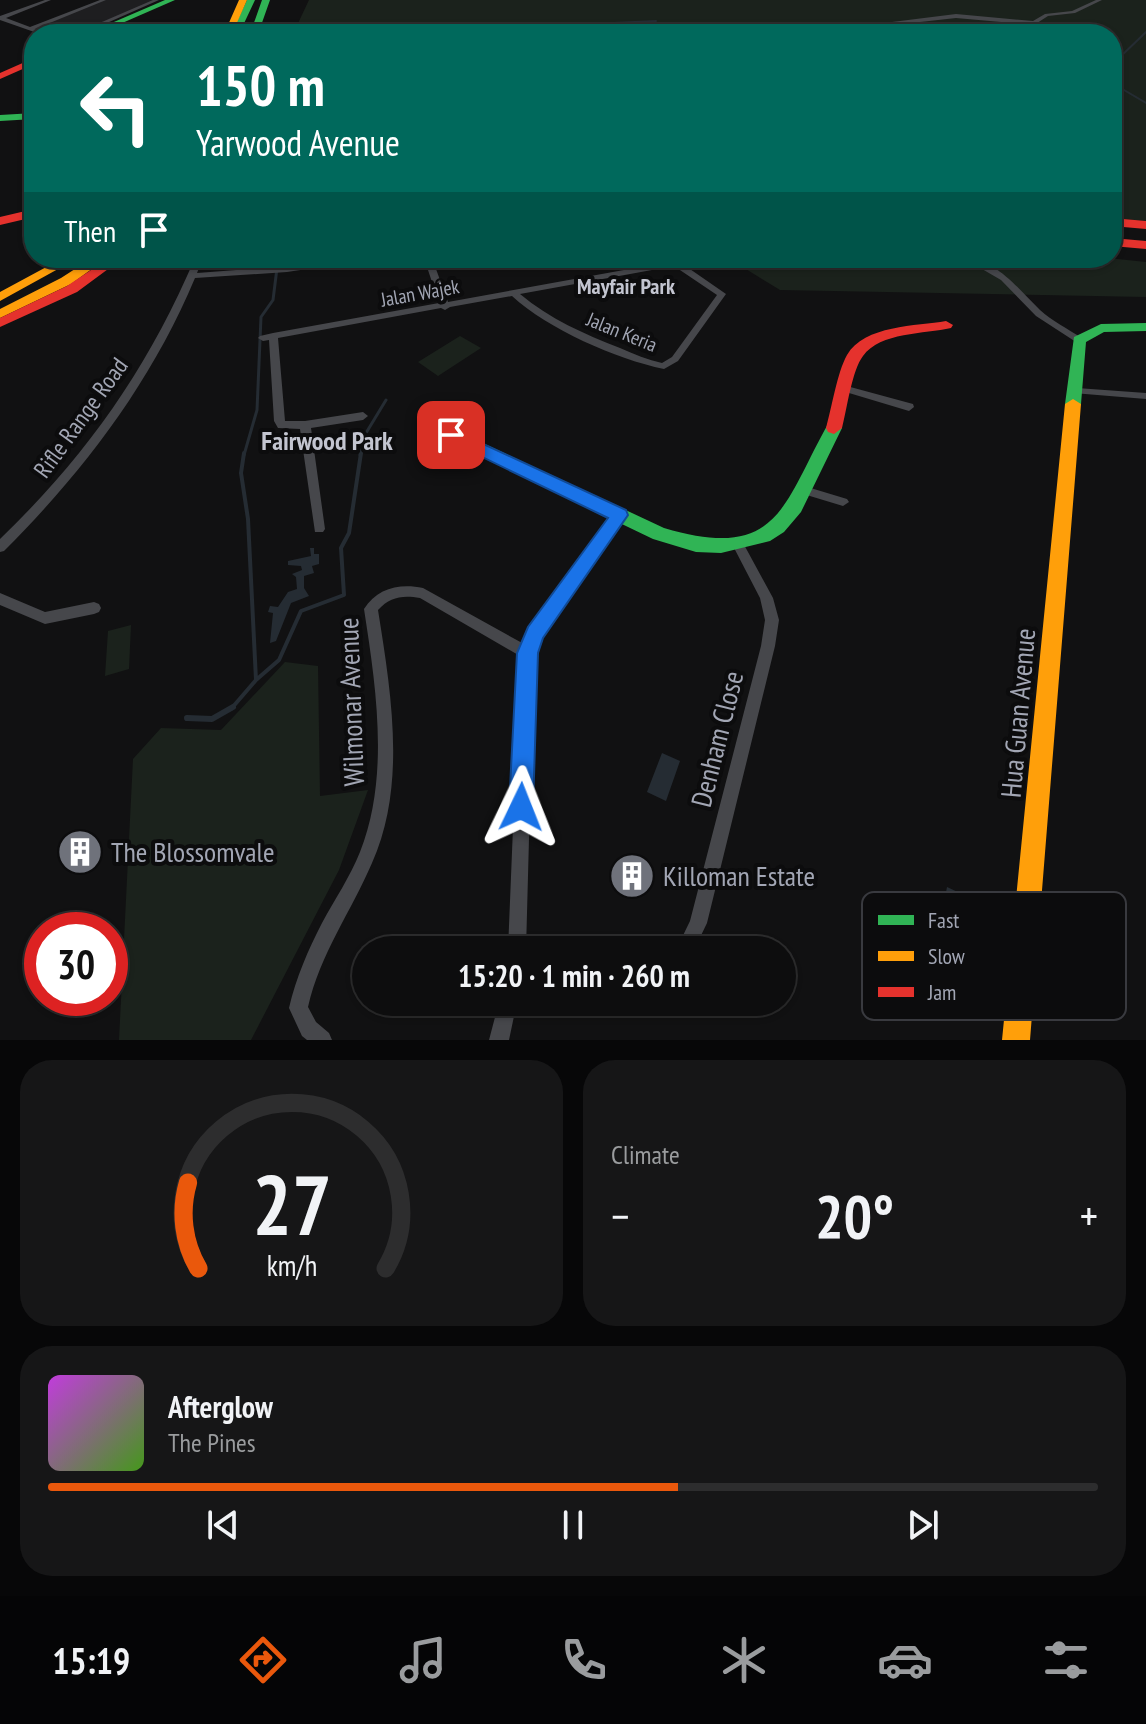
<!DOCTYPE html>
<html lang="en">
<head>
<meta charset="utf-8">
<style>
  body { margin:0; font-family:"PT Sans Narrow",sans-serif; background:#161617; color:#f1f3f6; height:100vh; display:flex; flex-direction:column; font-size:30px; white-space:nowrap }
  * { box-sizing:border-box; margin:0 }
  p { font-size:26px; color:#9a9c9e }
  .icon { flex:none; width:44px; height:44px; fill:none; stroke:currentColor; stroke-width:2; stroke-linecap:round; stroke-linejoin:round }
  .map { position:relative; height:1040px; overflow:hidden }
  .drawer { display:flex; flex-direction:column; gap:20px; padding:20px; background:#070708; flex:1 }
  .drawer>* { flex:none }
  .guide { position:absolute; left:24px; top:24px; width:1098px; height:244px; border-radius:32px; box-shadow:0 2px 6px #0004,0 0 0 2px #2d2d2e; background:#00695c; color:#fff; overflow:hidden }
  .speed { position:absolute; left:24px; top:912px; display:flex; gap:16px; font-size:40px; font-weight:700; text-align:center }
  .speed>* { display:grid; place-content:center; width:104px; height:104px; border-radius:50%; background:#0d0d0e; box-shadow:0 2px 6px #0004,0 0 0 2px #2d2d2e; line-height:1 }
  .speed .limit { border:12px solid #d22; background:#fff; color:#111 }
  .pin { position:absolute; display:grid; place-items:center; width:68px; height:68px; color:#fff; margin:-34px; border-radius:16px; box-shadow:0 4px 12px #0006 }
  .me { position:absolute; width:88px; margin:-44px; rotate:2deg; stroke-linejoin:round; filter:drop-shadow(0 0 6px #0008) }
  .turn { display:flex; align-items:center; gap:28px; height:168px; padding:0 40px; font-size:36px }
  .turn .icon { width:104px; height:104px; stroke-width:2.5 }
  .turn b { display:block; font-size:56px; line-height:68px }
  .then { display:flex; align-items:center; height:76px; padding:0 40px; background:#0003; gap:16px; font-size:30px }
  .big { font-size:60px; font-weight:600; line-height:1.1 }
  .drawer .tile { flex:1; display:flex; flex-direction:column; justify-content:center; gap:12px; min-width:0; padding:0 28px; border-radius:32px; background:#161617 }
  .drawer .dial { align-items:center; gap:0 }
  .dial svg { height:208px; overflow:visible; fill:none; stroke:#2d2d2e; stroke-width:7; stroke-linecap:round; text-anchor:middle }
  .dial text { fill:#f1f3f6; stroke:none }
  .song { display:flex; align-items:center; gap:24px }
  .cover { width:96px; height:96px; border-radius:12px; background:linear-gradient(135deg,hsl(290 70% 55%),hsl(100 70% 35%)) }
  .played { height:8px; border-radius:4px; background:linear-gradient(90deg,#ea580c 60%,#2d2d2e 60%) }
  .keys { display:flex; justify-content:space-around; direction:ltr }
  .heat { display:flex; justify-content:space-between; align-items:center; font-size:44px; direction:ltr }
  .drawer .tiles { flex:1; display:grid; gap:20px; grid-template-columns:1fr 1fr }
  .tile:last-child { grid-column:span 2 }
  .trip { position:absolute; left:352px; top:936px; width:444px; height:80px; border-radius:40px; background:#0d0d0e; box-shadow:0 2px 6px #0004,0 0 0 2px #2d2d2e; font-weight:600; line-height:80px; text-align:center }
  .tab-bar { display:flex; height:128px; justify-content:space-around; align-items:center; background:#050506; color:#9a9c9e }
  .tab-bar .icon { width:56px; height:56px }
  .tab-bar .selected { color:#ea580c }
  .tab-bar b { font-size:36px; color:#f1f3f6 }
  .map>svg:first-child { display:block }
  .built { fill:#1e1e20 }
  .green { fill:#1b221c }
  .water { fill:#252c33 }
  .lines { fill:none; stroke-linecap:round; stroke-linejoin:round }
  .stream-far3 { stroke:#252c33; stroke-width:2 }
  .stream-far2 { stroke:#252c33; stroke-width:3 }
  .stream-far1 { stroke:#252c33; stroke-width:4 }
  .stream { stroke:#252c33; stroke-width:6 }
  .street { fill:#46474b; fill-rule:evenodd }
  .fast { fill:#30b455; fill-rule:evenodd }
  .slow { fill:#ff9f0a; fill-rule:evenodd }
  .jam { fill:#e5322d; fill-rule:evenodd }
  .route { fill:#1a73e8; stroke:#114b97; stroke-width:2 }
  .labels { text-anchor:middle; stroke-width:8; stroke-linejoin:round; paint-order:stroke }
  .far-street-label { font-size:20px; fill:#a2a6b4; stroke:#0c0c0d }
  .far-neighbourhood-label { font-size:22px; font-weight:bold; fill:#c3c5d0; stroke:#0c0c0d }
  .street-label { font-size:24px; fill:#a2a6b4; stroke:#0c0c0d }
  .neighbourhood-label { font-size:26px; font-weight:bold; fill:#c3c5d0; stroke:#0c0c0d }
  .near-street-label { font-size:28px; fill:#a2a6b4; stroke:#0c0c0d }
  .near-poi-label { font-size:28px; fill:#a2a6b4; stroke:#0c0c0d; text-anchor:start }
  .key { fill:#0c0c0d; stroke:#393a3f; stroke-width:2 }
  .key-label { font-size:22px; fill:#a2a6b4 }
</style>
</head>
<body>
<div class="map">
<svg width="1146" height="1040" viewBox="0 0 1146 1040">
  <rect width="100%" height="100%" fill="#111112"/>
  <path class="built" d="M 103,0 L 156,0 L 74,34 L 53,34 L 31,28 Z"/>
  <path class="green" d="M 309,0 L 1146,0 L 1146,221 L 1112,218 L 1112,34 L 293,34 Z
    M 728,258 L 1108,258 L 1146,262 L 1146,297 L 780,290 Z
    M 460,336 L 481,348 L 438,376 L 418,362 Z
    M 131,625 L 129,669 L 105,676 L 108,631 Z
    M 285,662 L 318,666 L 320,796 L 368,790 L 339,870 L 251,1040 L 119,1040 L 133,759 L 161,728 L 221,730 Z"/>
  <path class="water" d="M 310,548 L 314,548 L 314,554 L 319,554 L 319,564 L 312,566 L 314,573 L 304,576 L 304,588 L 309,596 L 291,603 L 276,641 L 270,643 L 273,613 L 268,612 L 270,606 L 278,607 L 288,592 L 297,589 L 296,577 L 292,574 L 302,570 L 301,566 L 288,565 L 288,561 L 311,556 Z
    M 662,753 L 680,761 L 666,801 L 647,792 Z
    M 947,887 L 964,895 L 957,934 L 940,925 Z"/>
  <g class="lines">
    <path class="stream-far3" d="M 812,31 L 826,31
      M 558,34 L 570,25 L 656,21
      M 1112,77 L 1118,59 L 1146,32
      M 1112,83 L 1146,103
      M 278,262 L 278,258"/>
    <path class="stream-far2" d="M 244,455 L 257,410 L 261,317 L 273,300 L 278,260
      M 360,455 L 363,438 L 386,400"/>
    <path class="stream-far1" d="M 256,680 L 279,660 L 301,611 L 344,595 L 341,548 L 349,533 L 361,453
      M 231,709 L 256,680 L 248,519 L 241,473 L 244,453"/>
    <path class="stream" d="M 187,718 L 212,719 L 233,707"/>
    <path class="street" d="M 45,0 L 51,0 L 6,18 L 30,27 L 100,0 L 106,0 L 35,29 L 48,34 L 40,34 L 0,20 L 0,16 Z
      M 153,0 L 159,0 L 82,34 L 74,34 Z
      M 1096,0 L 1102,0 L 1075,13 L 1048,16 L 1034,25 L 956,18 L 813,34 L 796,34 L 956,14 L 1033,21 L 1045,14 L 1072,11 Z
      M 195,258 L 203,258 L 197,273 L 287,266 L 344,258 L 365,258 L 361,261 L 287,272 L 195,278 C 151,383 84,471 4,551 L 0,552 L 0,539 C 87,455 147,370 195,258 Z
      M 424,258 L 432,258 L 448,302 L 668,262 L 666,258 L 674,258 L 726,294 L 678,361 L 664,369 C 616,359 548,329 512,296 L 450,307 L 445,310 L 441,308 L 278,338 L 285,421 L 305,421 L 363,412 L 368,416 L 363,420 L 311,428 L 325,529 L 323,532 L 315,532 L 300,429 L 278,428 L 274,421 L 269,340 L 263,341 L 258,338 L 260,336 L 273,333 L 439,303 ZM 674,266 L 717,295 L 672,357 L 662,363 C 648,360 634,354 620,348 C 584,334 550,319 520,294 Z
      M 963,258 C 996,258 1018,289 1040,310 C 1052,321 1068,329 1082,338 L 1082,342 L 1076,342 L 1036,316 L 1001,280 Z
      M 843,385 L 913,404 L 914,407 L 909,411 L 839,390 L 839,386 Z
      M 1077,388 L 1146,393 L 1146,399 L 1073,393 L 1072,391 Z
      M 804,486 L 847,499 L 849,502 L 843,506 L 800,493 L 798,490 L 800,487 Z
      M 619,510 L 623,512 L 625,515 L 623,518 L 541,636 L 534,653 L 526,950 L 508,950 L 520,656 L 420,598 C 402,595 390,597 378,610 C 391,692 407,785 372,863 C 351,912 320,954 308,1007 L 316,1022 L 329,1033 L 332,1040 L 307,1040 L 302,1036 L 289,1008 C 296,978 308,950 322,923 C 335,899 350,877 360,852 C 390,776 376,687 364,609 C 377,588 400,583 423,588 L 524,644 L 530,629 L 615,512 Z
      M 738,539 L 742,541 L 773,598 L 779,620 L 775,646 L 707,923 L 694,950 L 676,950 L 690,921 L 761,646 L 765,620 L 760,598 L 732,544 L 734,541 Z
      M 0,593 L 45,612 L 94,602 L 99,604 L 101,608 L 99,612 L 94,614 L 45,624 L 0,605 Z
      M 499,1002 L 517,1002 L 509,1040 L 489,1040 Z"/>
    <path class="fast" d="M 165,0 L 175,0 L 97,34 L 86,34 Z
      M 247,0 L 255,0 L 239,34 L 231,34 Z
      M 262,0 L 270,0 L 258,34 L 250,34 Z
      M 34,113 L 34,119 L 0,121 L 0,115 Z
      M 1146,323 L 1146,331 L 1104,332 L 1086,342 L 1081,404 L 1079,408 L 1067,408 L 1065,404 L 1074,337 L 1101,324 Z
      M 834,422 L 842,428 L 801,512 L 784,532 L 770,541 L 721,553 L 696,552 L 653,539 L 445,439 L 443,435 L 451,429 L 457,431 L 664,528 C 779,562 782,506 828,424 Z"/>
    <path class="slow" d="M 239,0 L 247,0 L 232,34 L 224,34 Z
      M 63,258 L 78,258 L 0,301 L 0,292 Z
      M 92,258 L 107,258 L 71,284 L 0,318 L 0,309 L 61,278 Z
      M 1073,399 L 1081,404 L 1030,1040 L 1002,1040 L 1065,404 Z"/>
    <path class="jam" d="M 34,58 L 34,64 L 0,79 L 0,73 Z
      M 34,209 L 34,217 L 0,225 L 0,217 Z
      M 1112,218 L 1146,221 L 1146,229 L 1112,226 Z
      M 1112,238 L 1146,241 L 1146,249 L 1112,246 Z
      M 109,258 L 123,258 L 77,292 L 0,327 L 0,318 L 67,286 Z
      M 946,321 L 953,325 L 951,328 C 925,334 880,332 863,356 C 852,370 847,409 842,428 L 834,434 L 828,432 L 826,428 C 832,407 837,373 847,355 C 864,325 917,326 946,321 Z"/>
  </g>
  <path class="route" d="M 451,429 L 626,510 L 628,515 L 543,638 L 538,653 L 533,807 L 530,816 L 521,819 L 513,816 L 509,807 L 517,653 L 528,627 L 608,518 L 445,439 L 442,435 Z"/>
  <defs>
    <g id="building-disc" transform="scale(2.3)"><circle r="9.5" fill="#6f727b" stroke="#0c0c0d"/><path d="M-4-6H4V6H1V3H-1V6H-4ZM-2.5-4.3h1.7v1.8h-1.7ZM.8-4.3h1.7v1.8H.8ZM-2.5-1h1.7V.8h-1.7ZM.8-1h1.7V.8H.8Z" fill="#fff"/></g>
  </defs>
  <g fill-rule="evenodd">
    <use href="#building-disc" x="80" y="852"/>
    <use href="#building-disc" x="632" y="876"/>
  </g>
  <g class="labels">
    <g class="far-street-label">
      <text transform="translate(420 293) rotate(-10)" y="7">Jalan Wajek</text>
      <text transform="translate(622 332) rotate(22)" y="7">Jalan Keria</text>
    </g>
    <g class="far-neighbourhood-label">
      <text x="626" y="294">Mayfair Park</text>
    </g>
    <g class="street-label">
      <text transform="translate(81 418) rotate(-54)" y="8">Rifle Range Road</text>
    </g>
    <g class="neighbourhood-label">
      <text x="327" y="450">Fairwood Park</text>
    </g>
    <g class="near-street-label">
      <text transform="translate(351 702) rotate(-92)" y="10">Wilmonar Avenue</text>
      <text transform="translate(1018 713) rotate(-85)" y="10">Hua Guan Avenue</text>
      <text transform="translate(717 739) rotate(-76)" y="10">Denham Close</text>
    </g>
    <g class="near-poi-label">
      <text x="111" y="862">The Blossomvale</text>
      <text x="663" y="886">Killoman Estate</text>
    </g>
  </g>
  <rect x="862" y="892" width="264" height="128" rx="12" class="key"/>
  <rect x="878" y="915" width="36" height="10" fill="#30b455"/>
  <rect x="878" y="951" width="36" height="10" fill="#ff9f0a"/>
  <rect x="878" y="987" width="36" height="10" fill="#e5322d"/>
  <g class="key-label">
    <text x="928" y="928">Fast</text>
    <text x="928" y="964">Slow</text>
    <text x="928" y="1000">Jam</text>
  </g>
</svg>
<div class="speed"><div class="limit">30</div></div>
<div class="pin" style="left:451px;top:435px;background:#d93025"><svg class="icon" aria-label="arrive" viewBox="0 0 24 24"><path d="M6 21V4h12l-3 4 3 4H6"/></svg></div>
<svg class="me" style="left:521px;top:807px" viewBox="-20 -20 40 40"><path d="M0-17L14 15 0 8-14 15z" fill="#1a73e8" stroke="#fff" stroke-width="4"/></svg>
<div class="trip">15:20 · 1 min · 260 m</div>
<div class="guide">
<div class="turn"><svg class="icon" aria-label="left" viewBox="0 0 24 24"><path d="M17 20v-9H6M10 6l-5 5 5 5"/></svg><div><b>150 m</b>Yarwood Avenue</div></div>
<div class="then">Then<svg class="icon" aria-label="arrive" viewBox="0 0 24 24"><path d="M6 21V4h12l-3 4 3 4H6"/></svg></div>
</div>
</div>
<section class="drawer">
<div class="tiles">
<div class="tile dial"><svg viewBox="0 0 100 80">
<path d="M14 69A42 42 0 1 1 86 69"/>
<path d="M14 69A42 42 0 0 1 10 36" stroke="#ea580c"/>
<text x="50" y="56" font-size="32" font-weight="700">27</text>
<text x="50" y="72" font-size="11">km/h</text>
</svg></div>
<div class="tile"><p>Climate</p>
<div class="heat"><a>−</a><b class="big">20°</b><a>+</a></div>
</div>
<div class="tile">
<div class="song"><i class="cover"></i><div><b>Afterglow</b><p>The Pines</p></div></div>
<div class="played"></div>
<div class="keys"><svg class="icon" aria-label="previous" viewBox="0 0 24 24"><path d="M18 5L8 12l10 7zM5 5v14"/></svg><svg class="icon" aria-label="pause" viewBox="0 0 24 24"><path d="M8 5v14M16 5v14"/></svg><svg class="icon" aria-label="next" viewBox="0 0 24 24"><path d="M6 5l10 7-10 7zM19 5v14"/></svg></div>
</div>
</div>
</section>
<nav class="tab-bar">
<b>15:19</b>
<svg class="icon selected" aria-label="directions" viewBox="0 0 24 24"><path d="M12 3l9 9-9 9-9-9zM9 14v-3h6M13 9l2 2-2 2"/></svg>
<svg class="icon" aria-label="music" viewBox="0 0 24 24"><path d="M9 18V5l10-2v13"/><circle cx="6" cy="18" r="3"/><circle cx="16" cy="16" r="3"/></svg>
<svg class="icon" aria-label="phone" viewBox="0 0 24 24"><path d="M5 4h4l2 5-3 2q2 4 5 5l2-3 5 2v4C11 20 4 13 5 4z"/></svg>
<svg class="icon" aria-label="climate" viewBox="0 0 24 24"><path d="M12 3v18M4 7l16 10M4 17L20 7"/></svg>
<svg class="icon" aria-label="car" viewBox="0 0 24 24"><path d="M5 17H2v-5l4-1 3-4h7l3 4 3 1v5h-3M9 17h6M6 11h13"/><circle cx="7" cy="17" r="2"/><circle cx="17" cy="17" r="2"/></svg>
<svg class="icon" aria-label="filters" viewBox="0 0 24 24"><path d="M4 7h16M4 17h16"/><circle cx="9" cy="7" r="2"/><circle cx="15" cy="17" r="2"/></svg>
</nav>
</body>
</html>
